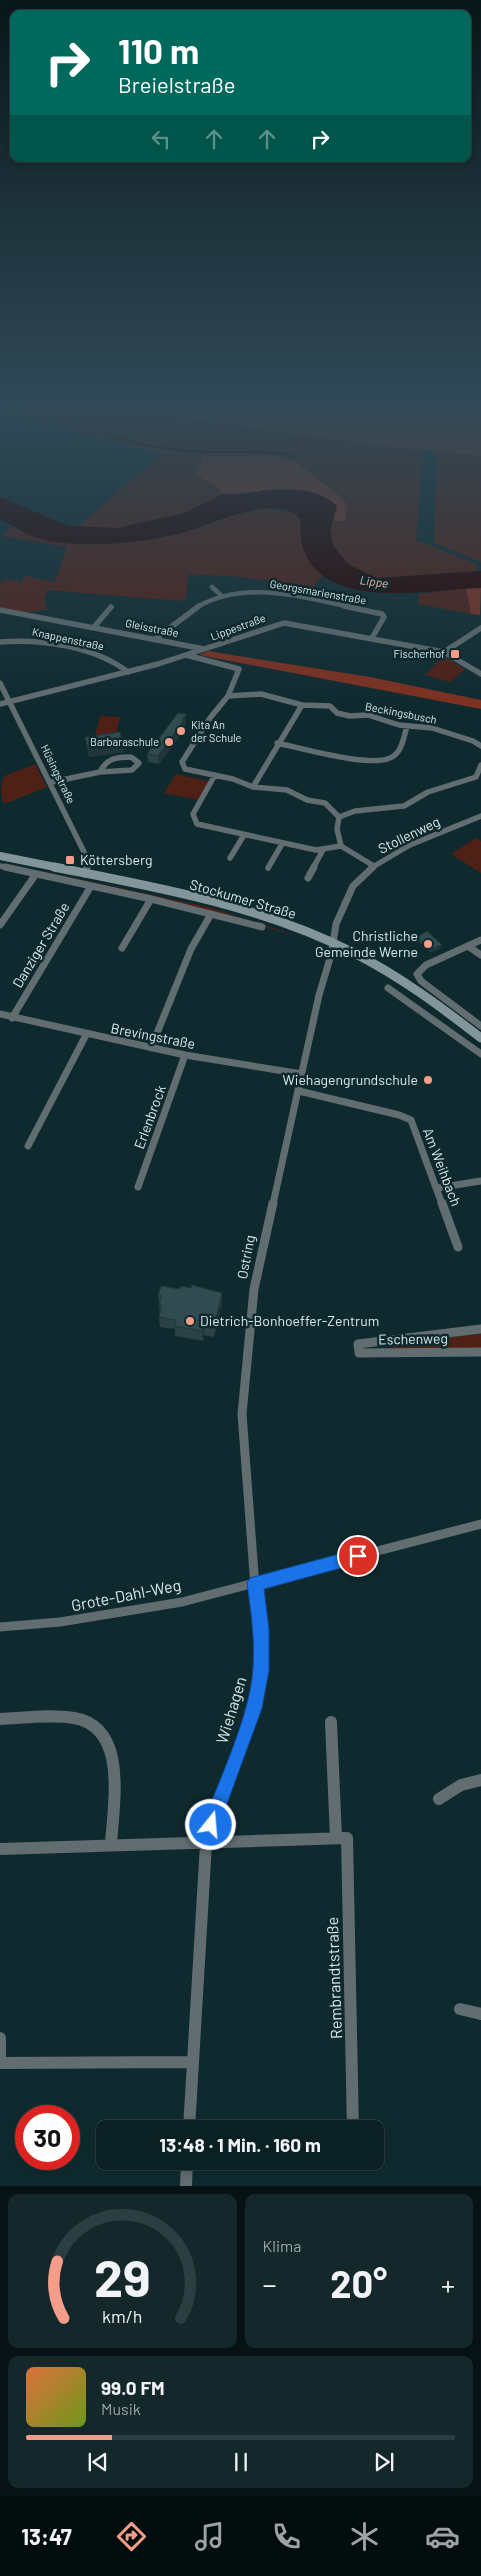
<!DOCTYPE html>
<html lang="de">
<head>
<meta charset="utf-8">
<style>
  body { margin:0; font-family:Barlow,sans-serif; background:#14282b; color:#f1f3f6; height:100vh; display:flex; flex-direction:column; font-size:19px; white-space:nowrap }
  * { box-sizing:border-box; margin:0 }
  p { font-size:16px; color:#9aa3a6 }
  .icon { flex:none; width:28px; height:28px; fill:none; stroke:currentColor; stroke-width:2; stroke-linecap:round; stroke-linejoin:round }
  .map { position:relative; height:2186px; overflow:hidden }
  .drawer { display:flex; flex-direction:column; gap:8px; padding:8px; background:#061213; flex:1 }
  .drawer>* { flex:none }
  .banner { position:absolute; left:10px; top:10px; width:461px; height:152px; border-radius:10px; box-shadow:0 2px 8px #0003,0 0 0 1px #2b3e41; background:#00695c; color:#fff; overflow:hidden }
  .speed { position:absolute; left:15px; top:2105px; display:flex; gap:10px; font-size:25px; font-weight:700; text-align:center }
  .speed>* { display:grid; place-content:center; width:65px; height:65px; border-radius:50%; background:#0b2023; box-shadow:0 2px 8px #0003,0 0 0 1px #2b3e41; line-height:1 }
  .speed .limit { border:8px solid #d22; background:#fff; color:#111 }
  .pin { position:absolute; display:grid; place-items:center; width:42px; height:42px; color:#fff; margin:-21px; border:2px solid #fff; border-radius:50%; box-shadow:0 1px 5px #0007 }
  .me { position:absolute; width:55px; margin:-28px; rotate:17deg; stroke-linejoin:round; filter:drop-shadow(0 0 4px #0008) }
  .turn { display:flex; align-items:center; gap:18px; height:105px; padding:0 25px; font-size:22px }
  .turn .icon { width:65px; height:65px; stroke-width:2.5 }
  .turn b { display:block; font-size:35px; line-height:42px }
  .lanes { display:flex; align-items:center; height:48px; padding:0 25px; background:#0003; justify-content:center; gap:25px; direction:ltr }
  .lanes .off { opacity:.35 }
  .big { font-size:38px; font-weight:700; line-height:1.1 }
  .drawer .widget { flex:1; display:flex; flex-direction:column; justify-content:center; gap:8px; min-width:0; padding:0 18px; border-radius:10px; background:#14282b }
  .drawer .dial { align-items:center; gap:0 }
  .dial svg { height:130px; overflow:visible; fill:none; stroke:#2b3e41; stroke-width:7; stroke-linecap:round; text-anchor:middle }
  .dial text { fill:#f1f3f6; stroke:none }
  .song { display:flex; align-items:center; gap:15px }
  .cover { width:60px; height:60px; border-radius:8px; background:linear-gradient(135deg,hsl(20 70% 55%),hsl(80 70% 35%)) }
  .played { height:5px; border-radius:2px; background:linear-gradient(90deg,#f49e8a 20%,#2b3e41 20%) }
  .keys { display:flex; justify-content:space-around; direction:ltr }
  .heat { display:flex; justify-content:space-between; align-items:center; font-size:28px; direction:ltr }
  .drawer .tiles { flex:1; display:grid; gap:8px; grid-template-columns:1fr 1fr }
  .widget:last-child { grid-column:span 2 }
  .trip { position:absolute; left:96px; top:2120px; width:288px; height:50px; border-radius:10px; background:#0b2023; box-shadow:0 2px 8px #0003,0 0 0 1px #2b3e41; font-weight:700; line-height:50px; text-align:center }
  .menu { display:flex; height:80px; justify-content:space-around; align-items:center; background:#040d0e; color:#9aa3a6 }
  .menu .icon { width:35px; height:35px }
  .menu .active { color:#f49e8a }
  .menu b { font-size:22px; color:#f1f3f6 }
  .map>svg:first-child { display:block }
  .green { fill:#4f2016 }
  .forest { fill:#7e3121 }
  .water { fill:#270200 }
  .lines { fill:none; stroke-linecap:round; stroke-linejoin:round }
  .stream { stroke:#270200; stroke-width:2 }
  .street-far4 { stroke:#616d70; stroke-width:4.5 }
  .street-far3 { stroke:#616d70; stroke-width:5.5 }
  .street-far2 { stroke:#616d70; stroke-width:7 }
  .street-far1 { stroke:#616d70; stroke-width:9 }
  .street { stroke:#616d70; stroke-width:12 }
  .secondary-far1 { stroke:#82969a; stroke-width:8 }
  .secondary { stroke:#82969a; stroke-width:9 }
  .wall { fill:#2a4146 }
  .shaded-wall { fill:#223539 }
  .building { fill:#314c51; stroke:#223539 }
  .route { fill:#1a73e8; stroke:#114b97 }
  .poi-dot { fill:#f49e8a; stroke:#0f2a2f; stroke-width:2 }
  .labels { text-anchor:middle; stroke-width:5; stroke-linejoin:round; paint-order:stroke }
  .far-street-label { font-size:11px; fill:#d9e8eb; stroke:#0f2a2f }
  .far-poi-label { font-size:11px; fill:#d9e8eb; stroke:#0f2a2f; text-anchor:end }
  .far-water-label { font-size:12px; font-style:italic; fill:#f3ae9f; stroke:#0f2a2f }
  .street-label { font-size:14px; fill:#d9e8eb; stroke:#0f2a2f }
  .poi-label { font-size:14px; fill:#d9e8eb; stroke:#0f2a2f; text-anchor:start }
  .near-street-label { font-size:16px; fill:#d9e8eb; stroke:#0f2a2f }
</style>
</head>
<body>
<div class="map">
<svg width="481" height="2186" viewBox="0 0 481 2186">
  <rect width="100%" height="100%" fill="#0f2a2f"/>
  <path class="green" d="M 0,402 L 103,402 L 152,414 L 210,423 L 423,450 L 416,540 L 478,565 L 477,571 L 377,578 L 349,565 L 333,546 L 330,529 L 333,521 L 344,520 L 347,505 L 342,498 L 320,483 L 241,457 L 205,457 L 215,484 L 223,494 L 184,513 L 149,523 L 118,528 L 77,527 L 162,454 L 102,440 L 0,408 Z
    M 437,451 L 481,456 L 481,562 L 434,543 Z
    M 268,509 L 293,512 L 300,519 C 304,544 300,557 323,575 L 313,588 L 242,577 L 188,574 L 186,599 L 181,601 L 47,590 L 44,600 L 47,609 L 26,613 L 0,608 L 0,584 L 4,579 L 21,582 L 25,576 L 55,582 L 67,547 L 2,536 L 13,526 C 21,530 29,535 37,538 C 75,550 150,543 188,531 C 215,523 240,510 268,509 Z
    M 466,588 L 471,614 L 418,604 L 419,594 Z
    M 443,656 L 465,669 L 450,682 L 425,675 Z
    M 100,716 L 120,717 L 115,737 L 95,736 Z
    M 35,764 L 47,787 L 4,804 C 0,793 0,787 4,776 Z
    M 176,774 L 209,781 L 198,800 L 164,793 Z
    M 476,838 L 481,841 L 481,873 L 451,854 Z
    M 33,869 L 212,908 L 300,937 L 214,912 Z
    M 481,1333 L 481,1350 L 394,1351 L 393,1346 Z"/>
  <path class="forest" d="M 103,402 L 459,402 L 458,405 L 481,405 L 481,456 L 375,445 L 152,414 Z
    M 204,457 L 277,457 L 296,462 L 342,498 L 347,505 L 345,521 L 333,521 L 337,506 C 304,478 263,494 223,494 L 215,484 L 196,476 Z
    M 466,588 L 481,588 L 480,615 L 471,614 Z
    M 208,651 L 370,677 L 481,700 L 481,709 L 199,655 Z"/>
  <path class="water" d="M 265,490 C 294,490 315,487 337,506 L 330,529 L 333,546 L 349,565 L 377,578 L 481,571 L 481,588 C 431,589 327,613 303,549 C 299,539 302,529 300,519 C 275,490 208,527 178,534 C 155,539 129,543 106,544 C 84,544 58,545 38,538 C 25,534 12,525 0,519 L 0,497 L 69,526 L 118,528 L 184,513 L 223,494 L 247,494 Z"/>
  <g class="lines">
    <path class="stream" d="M 109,428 L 109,433 L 115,437 C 149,448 183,452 218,452 C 243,452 268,451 292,455 L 293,458"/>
    <path class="street-far4" d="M 212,587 L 222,596
      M 197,607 C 244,580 301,596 350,607"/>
    <path class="street-far3" d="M 344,606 L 382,614 L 384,617 L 372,638
      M 0,610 L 204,649
      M 94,627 L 111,607
      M 155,639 L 199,606
      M 0,642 C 42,639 94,646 128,672
      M 444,652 L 481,628
      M 186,655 L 239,669 L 228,696 L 261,694 L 302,705 L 330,706 L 337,713 L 350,716 L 368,715 L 399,725 L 432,728 L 473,741 L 481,746
      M 0,683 L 89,862 L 86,868
      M 228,696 L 210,718 L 182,762 L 185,769 L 233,779 L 253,787 L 287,790 L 307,800 L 325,803 L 339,817 L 355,811 L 404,806 L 428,792 L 476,777 L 481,765
      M 0,704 L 158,664 L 284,623 L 444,652 L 481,674
      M 277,743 C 301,748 373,769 392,757 C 402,752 404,736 407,726
      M 131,757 L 139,763 L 132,770 L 100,772 C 107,758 116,757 131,757 Z
      M 215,775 L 193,814 L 197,824 L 316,850 L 341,846
      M 52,782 L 100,772
      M 253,787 L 302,705
      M 339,817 L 337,829 L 341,846 L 374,866
      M 230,858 L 244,835
      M 0,866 L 11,868
      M 268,868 L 282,844
      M 313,868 L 323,850
      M 371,868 L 410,845 L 481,816"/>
    <path class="street-far2" d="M 5,867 L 151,899 L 262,927
      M 84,874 L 87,867
      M 308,878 L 314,867
      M 0,925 L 36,874
      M 481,940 L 426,965 L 417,974 L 421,981 L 481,1026
      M 468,946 L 481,955
      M 122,948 L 151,899
      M 388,988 L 481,1054
      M 0,1014 L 185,1055 L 302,1074
      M 12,1018 L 91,886
      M 151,1048 L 191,949 L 211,914
      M 299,1091 L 399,1115 L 411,1120 L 442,1204
      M 28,1146 L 86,1035
      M 138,1187 L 185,1055
      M 437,1188 L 481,1181
      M 273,1204 L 319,995 L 331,955 L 336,924 L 353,886 L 373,867"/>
    <path class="street-far1" d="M 442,1203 L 458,1247
      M 481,1329 L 358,1344 L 359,1353 L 481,1352
      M 0,1627 L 60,1622 L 182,1602 L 481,1524
      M 262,1634 L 256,1600 L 242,1414 L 254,1289 L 273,1203"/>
    <path class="street" d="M 0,1719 C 24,1718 50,1714 74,1718 C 129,1727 113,1805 111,1845
      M 331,1722 L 336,1838
      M 439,1799 L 461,1785 L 481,1780
      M 0,1849 L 347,1838 L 353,2129
      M 460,2009 L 481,2014
      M 0,2038 L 0,2059
      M 0,2063 L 192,2062
      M 189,2129 L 206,1844 C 222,1786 251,1731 261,1672 C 263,1659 262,1646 262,1633
      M 186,2186 L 187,2161"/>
    <path class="secondary-far1" d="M 0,856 L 60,868"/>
    <path class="secondary" d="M 54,867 C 154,887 260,905 352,952 C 398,975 440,1006 481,1038"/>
  </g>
  <path class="wall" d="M 186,714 L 186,723 L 185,726 L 185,729 L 159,764 L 148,762 L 147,754 Z
    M 85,737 L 124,752 L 89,757 Z
    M 417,937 L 442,945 L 441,948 L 431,952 L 417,940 Z
    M 180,1289 L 222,1293 L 222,1303 L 214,1337 L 204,1335 L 203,1341 L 175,1336 L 175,1329 L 160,1327 L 159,1317 L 160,1313 L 158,1295 Z"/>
  <path class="shaded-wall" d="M 186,714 L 186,723 L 185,726 L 185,729 L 159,764 L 158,756 Z
    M 123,744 L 124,752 L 89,757 L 88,749 Z
    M 442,945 L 441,948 L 431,952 L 431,949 Z
    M 222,1293 L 222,1303 L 214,1337 L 214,1327 Z
    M 204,1325 L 204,1335 L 203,1341 L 202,1331 Z"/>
  <path class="building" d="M 178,713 L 186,714 L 182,720 L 184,720 L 158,756 L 147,754 Z
    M 120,732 L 123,744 L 88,749 L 85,737 Z
    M 427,931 L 442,945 L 431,949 L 417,937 Z
    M 192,1285 L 222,1293 L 214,1327 L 204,1325 L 202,1331 L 174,1326 L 176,1320 L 159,1317 L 162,1305 L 159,1305 L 162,1296 L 158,1295 L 161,1286 L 180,1289 L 181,1286 L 191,1288 Z"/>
  <linearGradient id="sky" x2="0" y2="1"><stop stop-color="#08171a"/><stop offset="0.57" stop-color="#314a58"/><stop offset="1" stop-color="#314a58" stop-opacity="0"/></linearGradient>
  <rect width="481" height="708" fill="url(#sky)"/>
  <path class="route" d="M 358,1549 L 363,1551 L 366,1556 L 363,1562 L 264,1589 L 269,1630 L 269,1670 L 262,1708 L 217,1831 L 211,1834 L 205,1831 L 202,1825 C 219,1781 251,1713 253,1668 C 255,1639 251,1612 247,1583 L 250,1578 Z"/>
  <g class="poi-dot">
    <rect x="450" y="649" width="10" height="10" rx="2.5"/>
    <circle cx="181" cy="731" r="5"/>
    <circle cx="169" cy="742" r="5"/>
    <rect x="65" y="855" width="10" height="10" rx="2.5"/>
    <circle cx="428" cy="944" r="5"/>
    <circle cx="428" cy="1080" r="5"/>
    <circle cx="190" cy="1321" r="5"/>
  </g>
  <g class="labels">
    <g class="far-street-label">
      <text transform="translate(318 592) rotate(10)" y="4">Georgsmarienstraße</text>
      <text transform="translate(238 627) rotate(-20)" y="4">Lippestraße</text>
      <text transform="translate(152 628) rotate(11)" y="4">Gleisstraße</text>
      <text transform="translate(68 639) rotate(12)" y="4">Knappenstraße</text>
      <text transform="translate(401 713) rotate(11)" y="4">Beckingsbusch</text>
      <text transform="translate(58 774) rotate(64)" y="4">Hüsingstraße</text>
    </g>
    <g class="far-poi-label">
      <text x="445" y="658">Fischerhof</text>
      <text x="191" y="729" text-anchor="start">Kita An<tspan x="191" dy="13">der Schule</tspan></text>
      <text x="159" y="746">Barbaraschule</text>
    </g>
    <g class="far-water-label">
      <text transform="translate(374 582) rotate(8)" y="4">Lippe</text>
    </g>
    <g class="street-label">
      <text transform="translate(409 835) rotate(-26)" y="5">Stollenweg</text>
      <text transform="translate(243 899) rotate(16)" y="5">Stockumer Straße</text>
      <text transform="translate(41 945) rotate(-59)" y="5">Danziger Straße</text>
      <text transform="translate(153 1036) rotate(11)" y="5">Brevingstraße</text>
      <text transform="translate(150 1117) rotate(-70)" y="5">Erlenbrock</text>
      <text transform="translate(442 1167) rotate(69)" y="5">Am Weihbach</text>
      <text transform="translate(246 1257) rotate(-79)" y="5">Ostring</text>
      <text transform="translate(413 1339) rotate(-1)" y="5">Eschenweg</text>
    </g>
    <g class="poi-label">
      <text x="80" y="865">Köttersberg</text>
      <text x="418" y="941" text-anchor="end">Christliche<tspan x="418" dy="16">Gemeinde Werne</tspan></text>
      <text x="418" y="1085" text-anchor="end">Wiehagengrundschule</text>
      <text x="200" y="1326">Dietrich-Bonhoeffer-Zentrum</text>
    </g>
    <g class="near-street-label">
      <text transform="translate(126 1595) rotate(-11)" y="6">Grote-Dahl-Weg</text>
      <text transform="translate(231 1710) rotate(-73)" y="6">Wiehagen</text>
      <text transform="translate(334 1978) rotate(-92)" y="6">Rembrandtstraße</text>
    </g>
  </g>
</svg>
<div class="speed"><div class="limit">30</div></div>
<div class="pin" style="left:358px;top:1556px;background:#d93025"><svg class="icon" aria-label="arrive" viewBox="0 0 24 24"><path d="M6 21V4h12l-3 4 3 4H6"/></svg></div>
<svg class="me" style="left:211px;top:1825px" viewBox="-20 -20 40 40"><circle r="17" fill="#1a73e8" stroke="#fff" stroke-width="3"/><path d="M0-11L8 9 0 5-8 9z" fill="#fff"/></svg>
<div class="trip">13:48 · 1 Min. · 160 m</div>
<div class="banner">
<div class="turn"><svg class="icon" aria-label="right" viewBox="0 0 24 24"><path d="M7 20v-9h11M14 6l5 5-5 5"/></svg><div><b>110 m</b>Breielstraße</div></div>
<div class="lanes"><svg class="icon off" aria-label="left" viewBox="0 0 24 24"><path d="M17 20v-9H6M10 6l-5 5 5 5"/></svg><svg class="icon off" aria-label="ahead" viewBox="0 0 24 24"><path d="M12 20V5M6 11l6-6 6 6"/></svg><svg class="icon off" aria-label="ahead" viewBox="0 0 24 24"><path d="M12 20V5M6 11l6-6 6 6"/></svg><svg class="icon" aria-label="right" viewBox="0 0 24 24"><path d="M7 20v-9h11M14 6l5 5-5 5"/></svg></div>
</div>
</div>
<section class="drawer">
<div class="tiles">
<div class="widget dial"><svg viewBox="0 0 100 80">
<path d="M14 69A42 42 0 1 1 86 69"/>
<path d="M14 69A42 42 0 0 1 10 34" stroke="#f49e8a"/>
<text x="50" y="56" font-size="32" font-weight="700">29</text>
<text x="50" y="72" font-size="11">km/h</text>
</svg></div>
<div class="widget"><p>Klima</p>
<div class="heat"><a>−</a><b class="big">20°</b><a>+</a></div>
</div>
<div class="widget">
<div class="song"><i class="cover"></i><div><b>99.0 FM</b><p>Musik</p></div></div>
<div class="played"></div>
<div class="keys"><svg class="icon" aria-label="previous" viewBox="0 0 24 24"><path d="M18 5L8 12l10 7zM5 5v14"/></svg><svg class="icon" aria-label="pause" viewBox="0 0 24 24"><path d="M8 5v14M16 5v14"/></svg><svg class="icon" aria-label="next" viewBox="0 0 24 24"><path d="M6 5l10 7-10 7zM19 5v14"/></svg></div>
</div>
</div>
</section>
<nav class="menu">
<b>13:47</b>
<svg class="icon active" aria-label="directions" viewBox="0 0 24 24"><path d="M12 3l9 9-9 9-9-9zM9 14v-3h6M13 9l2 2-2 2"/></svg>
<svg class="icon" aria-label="music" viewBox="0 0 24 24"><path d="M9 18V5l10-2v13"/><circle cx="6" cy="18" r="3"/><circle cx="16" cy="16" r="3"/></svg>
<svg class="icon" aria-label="phone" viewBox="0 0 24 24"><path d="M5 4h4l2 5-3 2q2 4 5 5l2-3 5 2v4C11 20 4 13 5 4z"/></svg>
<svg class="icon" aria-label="climate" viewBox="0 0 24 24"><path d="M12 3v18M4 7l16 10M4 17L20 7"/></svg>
<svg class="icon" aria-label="car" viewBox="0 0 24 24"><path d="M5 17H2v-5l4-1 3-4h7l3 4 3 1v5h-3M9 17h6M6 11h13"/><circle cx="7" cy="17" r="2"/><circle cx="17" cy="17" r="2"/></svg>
</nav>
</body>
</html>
